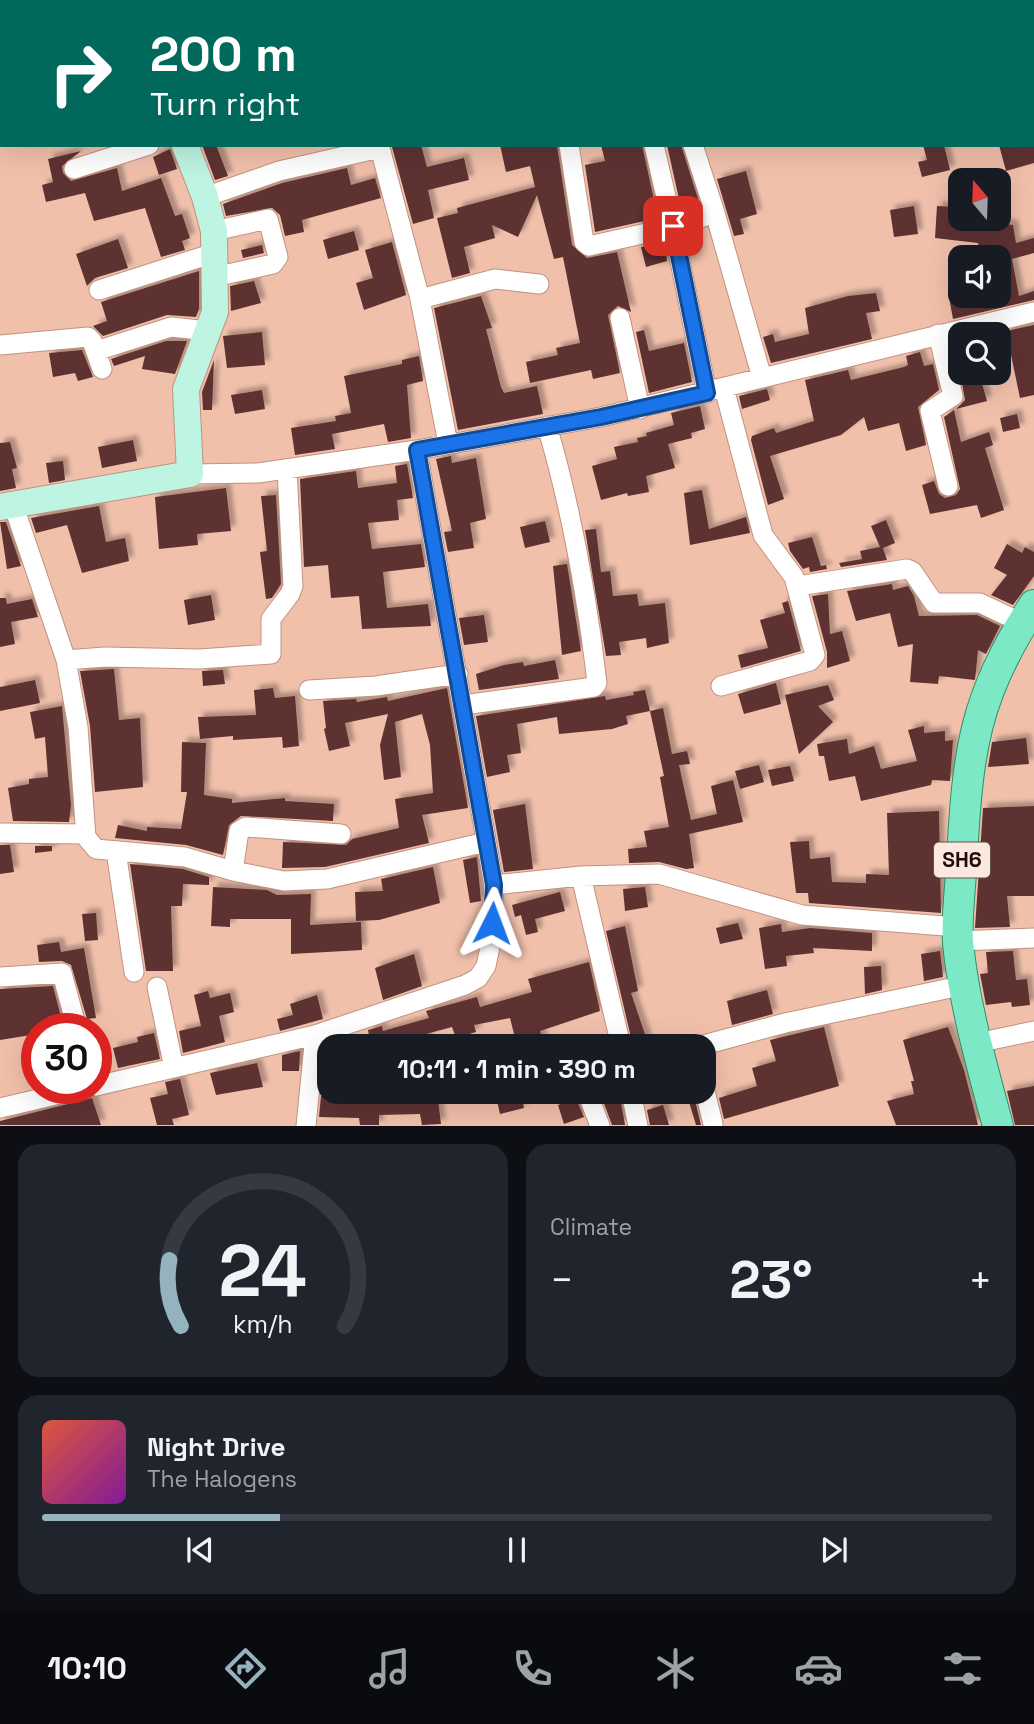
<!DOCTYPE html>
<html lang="en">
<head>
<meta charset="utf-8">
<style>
  body { margin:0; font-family:"Space Grotesk",sans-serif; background:#20242c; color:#f1f3f6; height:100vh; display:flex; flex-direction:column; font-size:26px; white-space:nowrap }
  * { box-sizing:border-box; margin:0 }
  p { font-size:23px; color:#9ea1a6 }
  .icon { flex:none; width:38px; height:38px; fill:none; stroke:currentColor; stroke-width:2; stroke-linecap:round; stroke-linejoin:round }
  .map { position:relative; height:1126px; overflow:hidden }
  .details { display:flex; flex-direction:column; gap:18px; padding:18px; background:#0d0f14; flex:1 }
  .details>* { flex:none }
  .guide { position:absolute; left:0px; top:0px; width:1034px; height:147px; box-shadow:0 7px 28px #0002; background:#00695c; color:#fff; overflow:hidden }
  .needle { width:46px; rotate:341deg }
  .fabs { position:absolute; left:948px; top:168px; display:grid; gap:14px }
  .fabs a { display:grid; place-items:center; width:63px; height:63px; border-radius:14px; background:#171b24; box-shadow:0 7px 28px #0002; font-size:35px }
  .speed { position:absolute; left:21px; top:1013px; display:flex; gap:14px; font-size:35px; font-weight:700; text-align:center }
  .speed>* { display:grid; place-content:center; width:91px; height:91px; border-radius:50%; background:#171b24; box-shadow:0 7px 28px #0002; line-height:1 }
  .speed .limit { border:10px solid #d22; background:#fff; color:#111 }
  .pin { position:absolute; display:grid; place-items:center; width:60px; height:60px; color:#fff; margin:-30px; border-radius:14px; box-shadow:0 4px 10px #0006 }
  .me { position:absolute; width:77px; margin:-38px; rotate:3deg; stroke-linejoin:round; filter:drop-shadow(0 0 5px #0008) }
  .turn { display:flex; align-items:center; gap:24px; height:147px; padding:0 35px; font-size:32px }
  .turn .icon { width:91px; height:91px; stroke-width:2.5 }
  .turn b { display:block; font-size:49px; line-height:60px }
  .big { font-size:52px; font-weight:600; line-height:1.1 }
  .details .tile { flex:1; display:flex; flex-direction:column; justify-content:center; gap:10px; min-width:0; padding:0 24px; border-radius:21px; background:#20242c }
  .details .dial { align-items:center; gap:0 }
  .dial svg { height:182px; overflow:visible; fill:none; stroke:#363941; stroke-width:7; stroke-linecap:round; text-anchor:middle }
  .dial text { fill:#f1f3f6; stroke:none }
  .song { display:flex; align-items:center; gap:21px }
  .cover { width:84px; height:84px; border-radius:10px; background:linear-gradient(135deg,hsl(10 70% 55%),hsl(290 70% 35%)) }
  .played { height:7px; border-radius:4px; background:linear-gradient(90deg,#95b3be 25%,#363941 25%) }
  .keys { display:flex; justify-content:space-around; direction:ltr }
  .heat { display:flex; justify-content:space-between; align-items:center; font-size:38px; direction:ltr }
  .details .tiles { flex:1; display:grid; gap:18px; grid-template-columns:1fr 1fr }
  .tile:last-child { grid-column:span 2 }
  .trip { position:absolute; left:317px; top:1034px; width:399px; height:70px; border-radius:21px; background:#171b24; box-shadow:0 7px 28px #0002; font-weight:600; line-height:70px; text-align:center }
  .tab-bar { display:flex; height:112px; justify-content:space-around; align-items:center; background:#090b0e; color:#9ea1a6 }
  .tab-bar .icon { width:49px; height:49px }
  .tab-bar .current { color:#95b3be }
  .tab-bar b { font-size:32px; color:#f1f3f6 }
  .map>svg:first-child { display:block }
  .building { fill:#5e3230; filter:url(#shadow) }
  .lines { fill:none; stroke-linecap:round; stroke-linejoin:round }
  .street-casing { stroke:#c1927e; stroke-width:21 }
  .secondary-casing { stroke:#c1927e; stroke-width:28 }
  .primary-casing { stroke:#249269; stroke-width:32 }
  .street { stroke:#fff; stroke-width:19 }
  .secondary { stroke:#bef4e2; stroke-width:26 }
  .primary { stroke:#7de8c5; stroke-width:30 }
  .route-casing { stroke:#114b97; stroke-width:18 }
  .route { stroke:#1a73e8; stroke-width:12 }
  .labels { text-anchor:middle; stroke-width:7; stroke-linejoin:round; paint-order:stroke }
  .shield { fill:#fde8e0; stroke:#624f48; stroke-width:2 }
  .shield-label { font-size:21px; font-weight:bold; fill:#1f0e07 }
</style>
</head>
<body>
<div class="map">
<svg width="1034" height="1126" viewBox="0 0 1034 1126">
  <defs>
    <filter id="shadow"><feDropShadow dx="5" dy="-5" stdDeviation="2" flood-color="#0004"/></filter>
  </defs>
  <rect width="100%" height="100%" fill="#f1c0ab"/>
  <path class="building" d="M 202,145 L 216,145 L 228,176 L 215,180 Z
    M 421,145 L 427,167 L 464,158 L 469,180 L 428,190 L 434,218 L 413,224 L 392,147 Z
    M 500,145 L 557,145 L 572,245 L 587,258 L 617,252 L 631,312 L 618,306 L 608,315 L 620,373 L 593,379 L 591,370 L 530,383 L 526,362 L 558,355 L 556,348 L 580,343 L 563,257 L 554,259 L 537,195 L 518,237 L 492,225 L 495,238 L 464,247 L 470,273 L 452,278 L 437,218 L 458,213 L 457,208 L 535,187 L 530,166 L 506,172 Z
    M 601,145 L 642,145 L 658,218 L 595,232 L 585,165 L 605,161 Z
    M 667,145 L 681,145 L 700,205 L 681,208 Z
    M 923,145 L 944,145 L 950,170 L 922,177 L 918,162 L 927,160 Z
    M 999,145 L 1034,145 L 1034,163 L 1006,171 Z
    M 170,149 L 177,169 L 159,175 L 153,157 Z
    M 81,151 L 62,166 L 63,173 L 71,181 L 117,168 L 122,191 L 161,178 L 175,216 L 182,214 L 190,238 L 182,241 L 185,250 L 161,257 L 145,208 L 94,221 L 85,193 L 46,202 L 42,185 L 53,182 L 48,159 Z
    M 347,168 L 351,185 L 375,178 L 381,198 L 302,220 L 304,232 L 285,236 L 280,215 L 272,208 L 226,216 L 223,204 L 282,183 Z
    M 746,171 L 757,214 L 740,219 L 744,234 L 734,236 L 717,179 Z
    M 914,206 L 918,234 L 894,237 L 890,210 Z
    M 937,206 L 954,207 L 954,216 L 961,219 L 980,219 L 979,231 L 1006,224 L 1013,225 L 1016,243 L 1034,238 L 1034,253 L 1012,259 L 1019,296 L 1034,291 L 1034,300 L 953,319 L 948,292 L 961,289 L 961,296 L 999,296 L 999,257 L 981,257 L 978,243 L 935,238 Z
    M 354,231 L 359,250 L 328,259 L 323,240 Z
    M 118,239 L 128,268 L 95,278 L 87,286 L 76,254 Z
    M 392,242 L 406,295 L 364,310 L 356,283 L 373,278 L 365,250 Z
    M 664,242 L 667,261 L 646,267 L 641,247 Z
    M 262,245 L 264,253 L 243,258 L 241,250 Z
    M 199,271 L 199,309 L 196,317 L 167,315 L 103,336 L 93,326 L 107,321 L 101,302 Z
    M 254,281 L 261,303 L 231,311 L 230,286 Z
    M 876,293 L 880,311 L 866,313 L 872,339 L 771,363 L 763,337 L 773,334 L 775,342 L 809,334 L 805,308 L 848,296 Z
    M 481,296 L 492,328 L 486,329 L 501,387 L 504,393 L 537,386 L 543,414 L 458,430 L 434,308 Z
    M 1034,325 L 1034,395 L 1020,398 L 1006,331 Z
    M 644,330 L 649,351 L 684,343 L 692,382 L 649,393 L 636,332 Z
    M 262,332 L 265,365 L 227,368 L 223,336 Z
    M 166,341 L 187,341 L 175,374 L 142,369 L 145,356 L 114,366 L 111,359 Z
    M 82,350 L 93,377 L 78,381 L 75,373 L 53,377 L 49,353 Z
    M 920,352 L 924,366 L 933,364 L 939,390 L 918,407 L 926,445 L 906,451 L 899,423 L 868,431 L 864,417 L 841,435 L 770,456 L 784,499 L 768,505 L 751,440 L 752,436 L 774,428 L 776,433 L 814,421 L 805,380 L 848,370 L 851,380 L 904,367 L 908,365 L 906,356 Z
    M 419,356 L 423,381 L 407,385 L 411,438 L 388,442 L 384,424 L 332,434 L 335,449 L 295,455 L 291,428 L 336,421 L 335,416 L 351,413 L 344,376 L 402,364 L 402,360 Z
    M 214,360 L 212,410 L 203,410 L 202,392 Z
    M 960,373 L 979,373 L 987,401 L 956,409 L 965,400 Z
    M 767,389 L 770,400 L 742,409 L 739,396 Z
    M 262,390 L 265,409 L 235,414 L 231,395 Z
    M 700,406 L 705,429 L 691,433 L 692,438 L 668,444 L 675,468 L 646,476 L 649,492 L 628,496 L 627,493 L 601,500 L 592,466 L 617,459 L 614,447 L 638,442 L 637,438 L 647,436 L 646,433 L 674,425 L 671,413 Z
    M 954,410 L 961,442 L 989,432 L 993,445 L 985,448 L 1004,510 L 981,518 L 977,505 L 930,514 L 922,485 L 934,481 L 939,494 L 945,498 L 956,495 L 960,489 L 944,417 Z
    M 1017,414 L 1020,428 L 1003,432 L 1000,418 Z
    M 133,440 L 137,461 L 102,468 L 98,447 Z
    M 10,442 L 17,468 L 12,469 L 16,488 L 0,491 L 0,443 Z
    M 451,456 L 452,463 L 476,458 L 486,519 L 470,523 L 474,548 L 448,552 L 444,532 L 452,531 L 436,459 Z
    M 63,461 L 65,480 L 49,483 L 46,463 Z
    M 407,464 L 413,498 L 397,500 L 399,520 L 368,523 L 372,549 L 421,544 L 425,567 L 383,572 L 387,608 L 428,604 L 431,626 L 362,629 L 359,596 L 331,598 L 328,565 L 304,567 L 300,479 L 356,471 L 358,488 L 397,483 L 395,466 Z
    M 226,488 L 231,531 L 197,534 L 198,545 L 159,549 L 155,497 Z
    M 702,490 L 709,529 L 746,517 L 750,533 L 690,545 L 684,493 Z
    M 276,495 L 281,584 L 272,598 L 266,599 L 260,552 L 267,551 L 261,496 Z
    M 99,506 L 106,542 L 125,538 L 129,561 L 82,573 L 67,525 L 36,533 L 31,518 Z
    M 886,520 L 895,543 L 883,548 L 887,560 L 841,567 L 839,563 L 862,559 L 860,551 L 880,547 L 871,526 Z
    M 545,521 L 550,542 L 525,548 L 520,527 Z
    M 0,522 L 6,522 L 21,566 L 7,569 Z
    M 596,529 L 601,572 L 610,571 L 613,596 L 637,594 L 639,606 L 665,603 L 669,643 L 647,648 L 646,638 L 619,642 L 621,655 L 606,656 L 585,530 Z
    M 812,537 L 821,566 L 826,565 L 827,569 L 810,572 L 809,567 L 803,569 L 790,551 L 788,543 Z
    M 1007,544 L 1022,553 L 1025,547 L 1034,552 L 1034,576 L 1013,605 L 991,595 L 1007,575 L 994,568 Z
    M 567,564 L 581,651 L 562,655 L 553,566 Z
    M 892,584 L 893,590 L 908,586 L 914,596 L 919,616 L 977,615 L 1000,626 L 986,654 L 978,650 L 975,680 L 939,676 L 938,684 L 910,682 L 913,644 L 898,647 L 890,613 L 856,621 L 847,591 Z
    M 828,594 L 830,634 L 842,631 L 850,661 L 827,668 L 827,652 L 812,596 Z
    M 211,595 L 215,620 L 188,625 L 184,600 Z
    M 0,598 L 6,598 L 7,604 L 32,599 L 38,617 L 11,622 L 15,644 L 0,647 Z
    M 788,601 L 801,651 L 741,668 L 738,655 L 768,648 L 760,620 L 785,613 L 782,603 Z
    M 484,615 L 488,642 L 464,645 L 459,618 Z
    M 555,660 L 559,679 L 479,690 L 476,674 L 504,665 L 523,662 L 524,666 Z
    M 114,669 L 119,720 L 140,718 L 143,787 L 95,792 L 90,726 L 80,671 Z
    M 223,670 L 225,684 L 203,686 L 202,671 Z
    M 35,680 L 40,703 L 0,711 L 0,687 Z
    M 776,683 L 781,704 L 744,714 L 738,694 Z
    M 828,685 L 834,700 L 818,706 L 833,722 L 799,754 L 785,695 Z
    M 273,688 L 275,698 L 295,696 L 299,746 L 283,748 L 282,737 L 233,740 L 233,736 L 200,739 L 198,717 L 256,715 L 254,690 Z
    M 447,688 L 468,808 L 422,815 L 429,843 L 325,867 L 282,868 L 283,842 L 346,845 L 352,839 L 399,828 L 395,799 L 433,793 L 430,745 L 422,714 L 395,722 L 401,777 L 384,780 L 380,745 L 388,714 L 345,723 L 350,746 L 329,751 L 324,729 L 326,728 L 323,701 L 356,699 L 357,702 L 387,697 L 388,701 Z
    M 645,690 L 650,711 L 626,716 L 628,724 L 612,729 L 559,734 L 557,717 L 517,724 L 521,753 L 507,755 L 510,772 L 487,777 L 476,716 L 605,696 L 606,700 L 634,695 L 633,692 Z
    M 62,706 L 71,805 L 69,822 L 13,821 L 8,788 L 29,784 L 29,779 L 48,777 L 45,737 L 35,739 L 30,712 Z
    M 663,708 L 672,754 L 687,751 L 690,764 L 679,765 L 691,820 L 717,814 L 711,786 L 733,780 L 743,822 L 689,834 L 694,868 L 686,869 L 659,862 L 629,863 L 628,849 L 647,847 L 644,831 L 669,827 L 660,777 L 664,776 L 650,711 Z
    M 924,726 L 924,733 L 945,731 L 945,741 L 953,740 L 950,781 L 932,780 L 931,785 L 861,801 L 855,776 L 829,781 L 824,756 L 819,756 L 817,744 L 847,739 L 849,754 L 874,746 L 881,769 L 917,761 L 908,730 Z
    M 1026,738 L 1029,764 L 988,767 L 992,742 Z
    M 182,742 L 206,743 L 204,795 L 232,799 L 232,803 L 285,798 L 285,801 L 334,804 L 333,821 L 241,816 L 229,825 L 223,855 L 186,845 L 115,838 L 118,825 L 147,831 L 147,827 L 181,829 L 187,792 L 181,792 Z
    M 759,765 L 764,782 L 740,789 L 735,771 Z
    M 790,766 L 794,781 L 772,786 L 768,770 Z
    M 525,804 L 533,869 L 504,872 L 493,810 Z
    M 1034,806 L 1034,896 L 1007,896 L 1010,927 L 975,928 L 983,808 Z
    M 939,811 L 941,913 L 809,903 L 808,893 L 796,893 L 790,842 L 809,841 L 810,859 L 830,857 L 832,882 L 866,883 L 866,874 L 889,875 L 887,813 Z
    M 0,845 L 10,845 L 14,872 L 0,874 Z
    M 35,846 L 52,846 L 52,851 L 35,853 Z
    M 477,857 L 481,901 L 470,903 L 463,860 Z
    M 130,864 L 183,869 L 209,877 L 209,885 L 183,884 L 182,906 L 171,906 L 173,971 L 146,971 Z
    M 433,867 L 440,903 L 379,920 L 356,921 L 355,892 L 383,891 L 381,879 Z
    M 213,887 L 267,890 L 277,895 L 311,894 L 310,925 L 361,922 L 362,950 L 291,954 L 291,919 L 230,919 L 230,927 L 211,926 Z
    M 645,887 L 648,907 L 625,911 L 623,889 Z
    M 560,892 L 565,911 L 535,919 L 538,932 L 526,935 L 521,915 L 515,917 L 512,905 Z
    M 96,913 L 98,940 L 85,941 L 82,914 Z
    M 738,923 L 743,939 L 720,944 L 716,928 Z
    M 781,924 L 782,932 L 810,928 L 872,933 L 872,951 L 813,948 L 814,953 L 786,956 L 787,966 L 765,969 L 759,928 Z
    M 625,926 L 638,991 L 631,993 L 649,1046 L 633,1046 L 606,931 Z
    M 59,942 L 61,952 L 84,948 L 96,1018 L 87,1019 L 71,965 L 62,961 L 39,962 L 37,945 Z
    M 940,951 L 943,977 L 924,981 L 921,954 Z
    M 1013,951 L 1016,980 L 1027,979 L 1030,1005 L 1012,1007 L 1011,1002 L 986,1005 L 980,974 L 988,973 L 986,952 Z
    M 414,954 L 422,986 L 383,1000 L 375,968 Z
    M 589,962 L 600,1011 L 540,1031 L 544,1046 L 517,1046 L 510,1018 L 474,1025 L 476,1032 L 456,1038 L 452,1027 L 426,1034 L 428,1041 L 421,1043 L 422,1046 L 371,1046 L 368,1030 L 382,1026 L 383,1031 L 429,1018 L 426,1011 L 477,997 L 480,1007 L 532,992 L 528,979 Z
    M 881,966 L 882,990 L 865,994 L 864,967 Z
    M 53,986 L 64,1029 L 37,1029 L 37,1034 L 0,1040 L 0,989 Z
    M 767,990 L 773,1014 L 732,1025 L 727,1001 Z
    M 208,991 L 210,998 L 230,993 L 234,1012 L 219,1016 L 225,1042 L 183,1053 L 179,1031 L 201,1026 L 194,995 Z
    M 317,995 L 323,1019 L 280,1031 L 277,1019 L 293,1015 L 290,1004 Z
    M 824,1027 L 839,1086 L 724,1119 L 719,1098 L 757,1086 L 752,1068 L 776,1061 L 770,1040 Z
    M 948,1027 L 964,1070 L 978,1125 L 896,1125 L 887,1101 L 914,1094 L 911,1081 L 914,1081 L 903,1040 Z
    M 154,1033 L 160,1059 L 118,1068 L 113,1048 L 138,1042 L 137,1037 Z
    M 300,1051 L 299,1071 L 282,1071 L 282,1055 Z
    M 257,1063 L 263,1087 L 216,1095 L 210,1073 Z
    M 180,1079 L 189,1115 L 172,1119 L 174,1125 L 157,1125 L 150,1098 L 168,1094 L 165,1082 Z
    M 1034,1086 L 1034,1125 L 1015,1125 L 1007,1091 Z
    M 437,1092 L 441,1124 L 422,1125 L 420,1114 L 379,1115 L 379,1125 L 360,1125 L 359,1118 L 319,1117 L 321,1096 Z
    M 495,1092 L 521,1092 L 524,1108 L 500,1114 Z
    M 619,1092 L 625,1125 L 612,1125 L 602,1098 Z
    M 686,1092 L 693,1092 L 701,1125 L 696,1125 Z
    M 92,1098 L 101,1125 L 0,1125 L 0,1121 Z
    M 576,1099 L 584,1117 L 564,1124 L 558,1105 Z
    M 663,1105 L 669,1125 L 650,1125 L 647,1110 Z"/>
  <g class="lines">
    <g class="street-casing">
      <path id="street" d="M 551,0 L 551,2
        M 967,0 L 967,2
        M 14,2 L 20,0
        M 1032,89 L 1034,89
        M 569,145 L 584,242 L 589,246 L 673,227 L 654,145
        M 693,145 L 715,213 L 673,227 L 707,393
        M 74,169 L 149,145
        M 205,197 L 279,171 L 380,148 L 420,299 L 448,444
        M 715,213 L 762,378
        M 214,231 L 268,219 L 278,257 L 273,264 L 214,277
        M 99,290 L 214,253
        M 420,299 L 495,279 L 539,284
        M 620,318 L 640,409
        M 938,334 L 953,396 L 930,411 L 948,486
        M 0,345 L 88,337 L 92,341 L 102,369
        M 96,351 L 171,327 L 208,331
        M 190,474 L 258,473 L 417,450 L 601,417 L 1034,312
        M 13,504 L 66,660 L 78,727 L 86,837 L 96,849 L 185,857 L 233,871
        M 798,586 L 907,569 L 912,571 L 934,603 L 980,603 L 1022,623
        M 66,660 L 105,657 L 199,659 L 271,654 L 271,619 L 290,594 L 293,586 L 287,469
        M 721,686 L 810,661 L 815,655 L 794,577 L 763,535 L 724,388
        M 309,690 L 376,686 L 458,674
        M 463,705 L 594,687 L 597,683 C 587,596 572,511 547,426
        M 0,833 L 86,834
        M 341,834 L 246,827 L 239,831 L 233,871 L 284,881 L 327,879 L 486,842
        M 116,851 L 134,972
        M 581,876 L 621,1046
        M 494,885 L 581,876 L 659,874 L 802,915 L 958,927
        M 958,941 L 1034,938
        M 0,977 L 62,973 L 77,1029
        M 157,987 L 174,1068
        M 977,1043 L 1034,1031
        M 700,1046 L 785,1023 L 965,985
        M 96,1086 L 315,1035 L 465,985 L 478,978 L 486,966 L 490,947 L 494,885 L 417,450
        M 704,1087 L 713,1124
        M 587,1092 L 600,1126
        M 631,1092 L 638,1126
        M 0,1108 L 85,1088
        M 306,1126 L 315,1035"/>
    </g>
    <g class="secondary-casing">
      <path id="secondary" d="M 143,0 L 143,2
        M 0,507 L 190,474 L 186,389 L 215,312 L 214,231 L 205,197 L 185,145"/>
    </g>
    <g class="primary-casing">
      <path id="primary" d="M 998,1126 C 982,1066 964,1004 958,943 C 956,915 961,885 962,857 C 968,751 974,696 1034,605"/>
    </g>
    <use href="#street" class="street"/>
    <use href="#secondary" class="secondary"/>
    <use href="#primary" class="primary"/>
  </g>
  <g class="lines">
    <g class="route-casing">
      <path id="route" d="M 492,923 L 494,885 L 417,450 L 601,417 L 707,393 L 673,226"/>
    </g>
    <use href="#route" class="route"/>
  </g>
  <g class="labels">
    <rect class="shield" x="934" y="842.5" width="56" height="35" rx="5"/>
    <g class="shield-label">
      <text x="962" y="867">SH6</text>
    </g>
  </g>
</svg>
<div class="fabs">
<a><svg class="needle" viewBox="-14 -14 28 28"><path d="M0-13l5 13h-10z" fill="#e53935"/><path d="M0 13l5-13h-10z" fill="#9ea1a6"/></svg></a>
<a><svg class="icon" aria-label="sound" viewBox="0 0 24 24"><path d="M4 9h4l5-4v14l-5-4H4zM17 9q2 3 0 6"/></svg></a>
<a><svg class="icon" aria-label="search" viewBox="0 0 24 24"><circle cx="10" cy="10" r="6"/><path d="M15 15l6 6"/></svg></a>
</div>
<div class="speed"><div class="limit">30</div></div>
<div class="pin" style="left:673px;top:226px;background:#d93025"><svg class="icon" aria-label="arrive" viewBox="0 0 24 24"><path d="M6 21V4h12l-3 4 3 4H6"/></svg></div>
<svg class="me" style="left:492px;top:923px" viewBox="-20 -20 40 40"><path d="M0-17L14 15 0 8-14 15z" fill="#1a73e8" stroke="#fff" stroke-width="4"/></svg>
<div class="trip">10:11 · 1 min · 390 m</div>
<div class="guide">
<div class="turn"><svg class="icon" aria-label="right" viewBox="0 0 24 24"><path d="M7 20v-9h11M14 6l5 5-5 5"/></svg><div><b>200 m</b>Turn right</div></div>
</div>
</div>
<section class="details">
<div class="tiles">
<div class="tile dial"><svg viewBox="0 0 100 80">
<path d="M14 69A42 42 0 1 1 86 69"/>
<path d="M14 69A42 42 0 0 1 9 40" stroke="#95b3be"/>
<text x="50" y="56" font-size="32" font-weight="700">24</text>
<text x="50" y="72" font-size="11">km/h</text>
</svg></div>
<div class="tile"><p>Climate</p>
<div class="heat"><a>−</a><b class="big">23°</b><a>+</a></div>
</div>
<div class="tile">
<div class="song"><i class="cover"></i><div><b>Night Drive</b><p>The Halogens</p></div></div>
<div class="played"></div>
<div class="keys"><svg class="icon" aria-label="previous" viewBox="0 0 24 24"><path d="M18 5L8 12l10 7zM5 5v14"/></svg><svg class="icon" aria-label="pause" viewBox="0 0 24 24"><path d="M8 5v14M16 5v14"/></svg><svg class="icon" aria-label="next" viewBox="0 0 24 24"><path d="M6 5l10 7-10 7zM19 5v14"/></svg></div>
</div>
</div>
</section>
<nav class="tab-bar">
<b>10:10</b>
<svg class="icon current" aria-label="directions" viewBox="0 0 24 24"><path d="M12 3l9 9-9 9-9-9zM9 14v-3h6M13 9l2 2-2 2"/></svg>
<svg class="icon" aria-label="music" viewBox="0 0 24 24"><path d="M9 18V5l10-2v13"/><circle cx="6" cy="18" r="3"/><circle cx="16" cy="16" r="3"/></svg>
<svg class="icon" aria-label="phone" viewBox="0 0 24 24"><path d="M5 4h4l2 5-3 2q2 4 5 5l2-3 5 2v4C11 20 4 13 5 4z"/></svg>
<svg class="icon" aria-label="climate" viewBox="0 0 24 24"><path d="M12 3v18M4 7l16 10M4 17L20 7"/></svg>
<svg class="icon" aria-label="car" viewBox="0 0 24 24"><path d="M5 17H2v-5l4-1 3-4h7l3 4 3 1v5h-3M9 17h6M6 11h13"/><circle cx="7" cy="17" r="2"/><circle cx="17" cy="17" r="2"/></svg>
<svg class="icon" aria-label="filters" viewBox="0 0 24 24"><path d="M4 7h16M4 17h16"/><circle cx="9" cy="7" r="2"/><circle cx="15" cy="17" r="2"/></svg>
</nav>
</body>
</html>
